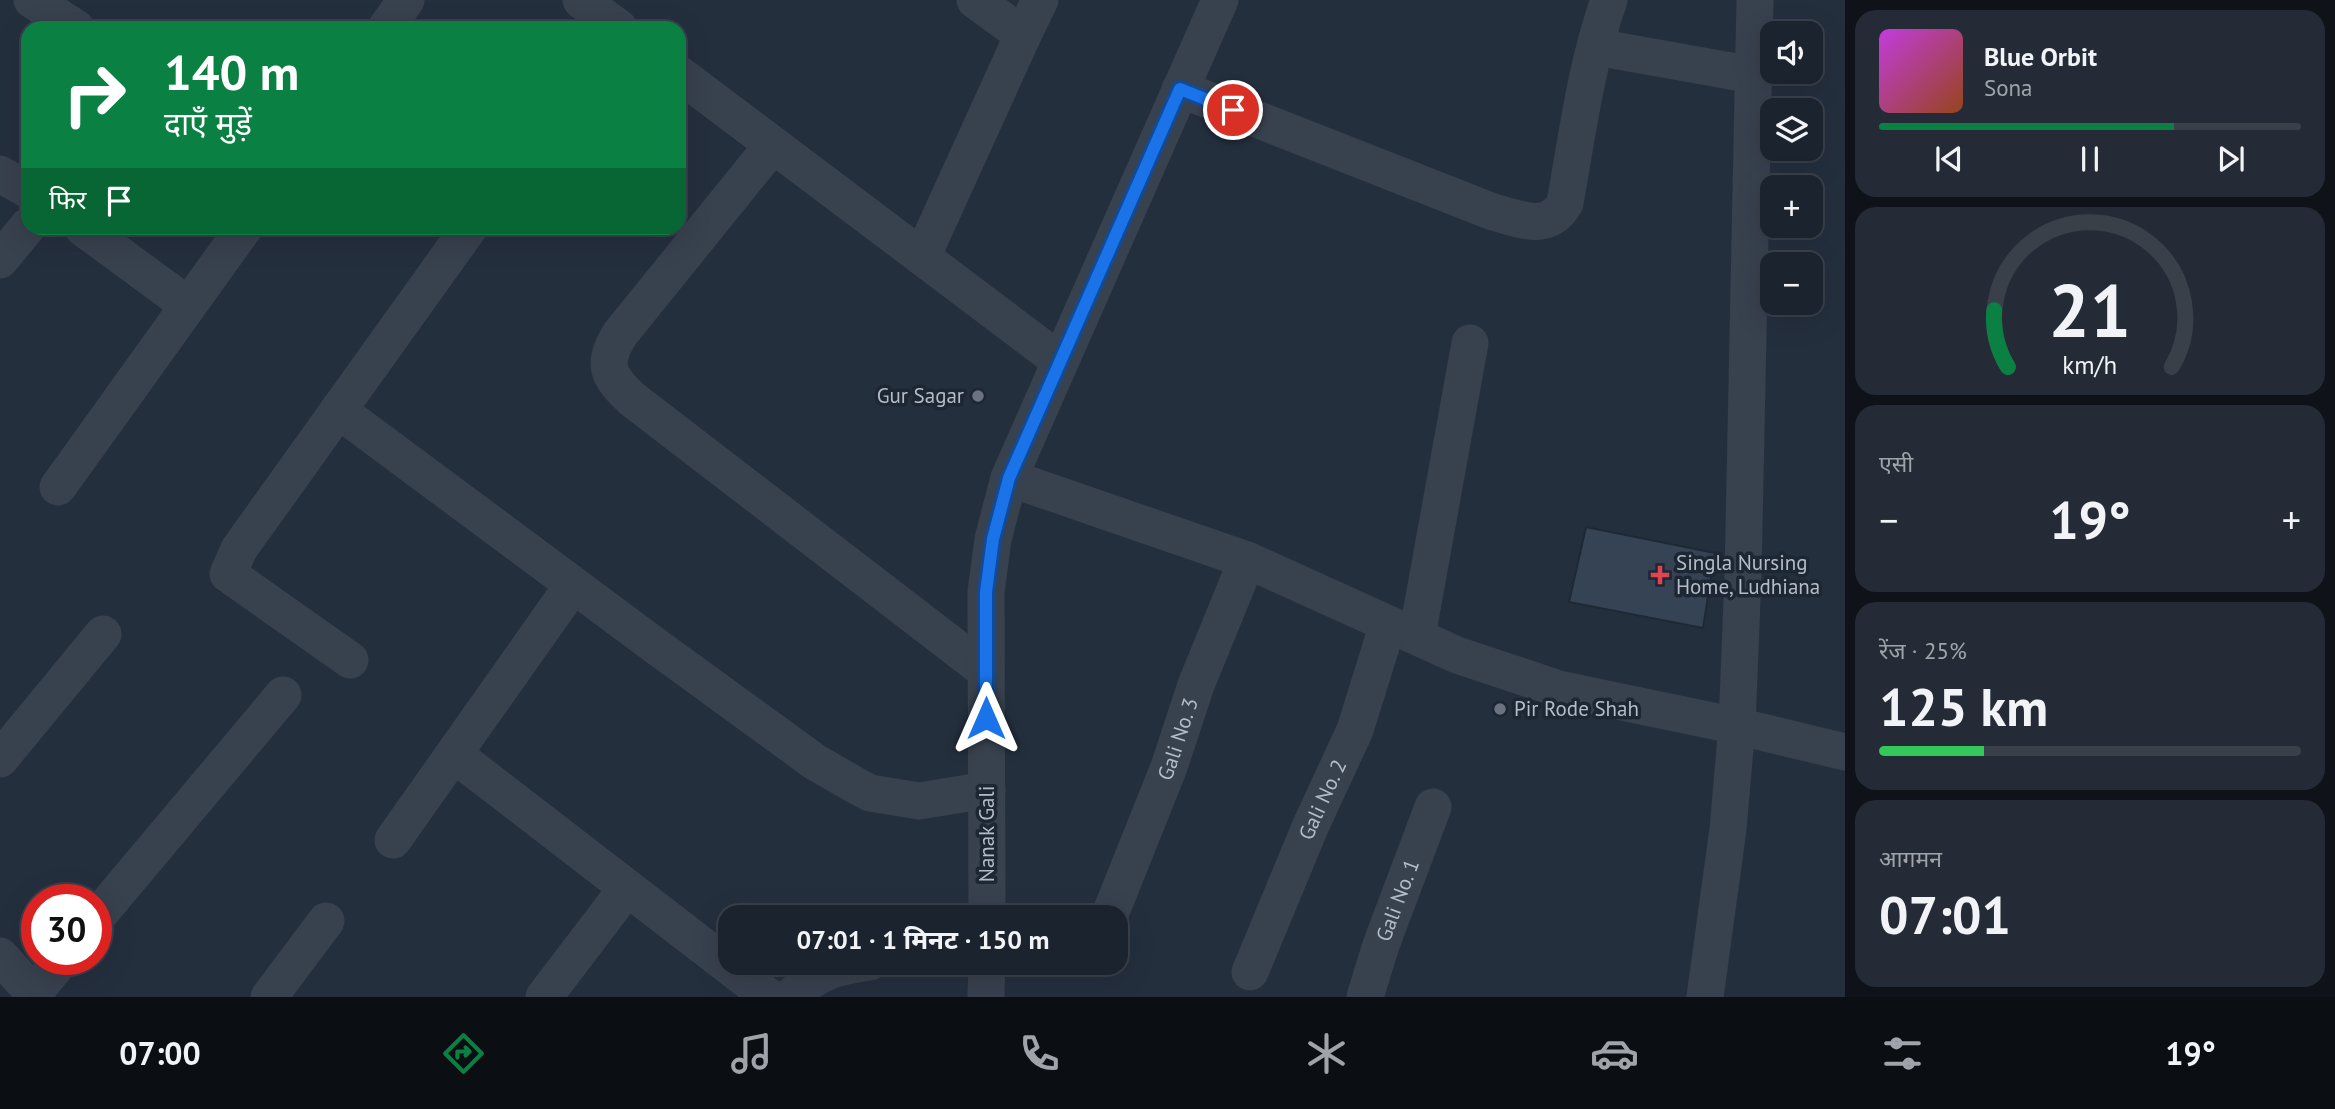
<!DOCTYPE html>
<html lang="hi">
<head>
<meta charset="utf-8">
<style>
  body { margin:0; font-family:"PT Sans","Noto Sans Devanagari",sans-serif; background:#242b36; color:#f1f3f6; height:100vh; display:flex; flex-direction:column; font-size:26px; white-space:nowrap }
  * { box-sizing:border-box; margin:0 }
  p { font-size:23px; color:#a0a4aa }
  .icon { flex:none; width:38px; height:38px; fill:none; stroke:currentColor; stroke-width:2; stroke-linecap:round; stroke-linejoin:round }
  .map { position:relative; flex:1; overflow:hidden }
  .panel { display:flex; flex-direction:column; gap:10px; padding:10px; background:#0f1319; width:490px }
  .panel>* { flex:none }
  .guide { position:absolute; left:21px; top:21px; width:665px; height:214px; border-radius:21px; box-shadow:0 7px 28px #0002,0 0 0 2px #39404a; background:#0b8043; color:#fff; overflow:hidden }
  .fabs { position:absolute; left:1760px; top:21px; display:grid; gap:14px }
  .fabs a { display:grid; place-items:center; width:63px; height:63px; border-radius:14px; background:#1b232e; box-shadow:0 7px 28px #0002,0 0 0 2px #39404a; font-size:35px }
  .speed { position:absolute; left:21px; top:884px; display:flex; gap:14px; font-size:35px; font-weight:700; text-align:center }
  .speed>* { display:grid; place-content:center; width:91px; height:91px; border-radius:50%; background:#1b232e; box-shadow:0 7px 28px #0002,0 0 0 2px #39404a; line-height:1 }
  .speed .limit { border:10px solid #d22; background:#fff; color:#111 }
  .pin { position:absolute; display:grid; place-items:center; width:60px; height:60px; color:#fff; margin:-30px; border:4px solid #fff; border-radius:50%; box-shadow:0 2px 7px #0007 }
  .me { position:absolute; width:77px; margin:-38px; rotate:0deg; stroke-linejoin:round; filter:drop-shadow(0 0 5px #0008) }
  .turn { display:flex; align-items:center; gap:24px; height:147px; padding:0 28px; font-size:32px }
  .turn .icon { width:91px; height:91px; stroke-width:2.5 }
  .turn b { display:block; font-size:49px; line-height:60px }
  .then { display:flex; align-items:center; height:66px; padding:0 28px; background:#0003; gap:14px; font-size:26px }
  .big { font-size:52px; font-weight:700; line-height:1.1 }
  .panel .widget { flex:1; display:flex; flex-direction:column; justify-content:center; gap:10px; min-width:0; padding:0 24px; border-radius:21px; background:#242b36 }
  .panel .dial { align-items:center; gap:0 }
  .dial svg { height:182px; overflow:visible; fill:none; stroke:#39404a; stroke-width:7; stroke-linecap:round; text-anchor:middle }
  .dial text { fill:#f1f3f6; stroke:none }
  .song { display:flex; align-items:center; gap:21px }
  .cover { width:84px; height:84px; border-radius:10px; background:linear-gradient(135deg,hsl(290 70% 55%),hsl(20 70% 35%)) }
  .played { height:7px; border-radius:4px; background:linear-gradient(90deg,#0b8043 70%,#39404a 70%) }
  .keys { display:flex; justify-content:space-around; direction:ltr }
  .heat { display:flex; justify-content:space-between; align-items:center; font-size:38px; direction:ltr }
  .charge { height:10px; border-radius:5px; background:linear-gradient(90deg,#34c759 25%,#39404a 0) }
  .trip { position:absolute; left:718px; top:905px; width:410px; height:70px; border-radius:21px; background:#1b232e; box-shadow:0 7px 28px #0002,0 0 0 2px #39404a; font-weight:700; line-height:70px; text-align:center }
  .dock { display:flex; height:112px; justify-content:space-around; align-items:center; background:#0b0e12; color:#a0a4aa }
  .dock .icon { width:49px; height:49px }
  .dock .current { color:#0b8043 }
  .dock b { font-size:32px; color:#f1f3f6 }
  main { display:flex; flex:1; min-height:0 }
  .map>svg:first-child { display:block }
  .building { fill:#364354; stroke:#1f2835; stroke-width:2 }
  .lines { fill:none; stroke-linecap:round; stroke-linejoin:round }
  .street { stroke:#38414e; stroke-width:37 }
  .route-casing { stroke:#114b97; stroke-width:18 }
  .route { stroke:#1a73e8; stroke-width:12 }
  .worship-dot { fill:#6b7280; stroke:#1d2633; stroke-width:2.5 }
  .health-dot { fill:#e0444e; stroke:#1d2633; stroke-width:2.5 }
  .labels { text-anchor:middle; stroke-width:7; stroke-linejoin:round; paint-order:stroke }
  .poi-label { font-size:21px; fill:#b4bcc9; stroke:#1d2633; text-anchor:start }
  .street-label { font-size:21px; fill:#b4bcc9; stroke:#1d2633 }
</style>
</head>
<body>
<main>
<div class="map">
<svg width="1845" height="997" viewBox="0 0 1845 997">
  <rect width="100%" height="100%" fill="#242f3e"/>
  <path class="building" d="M 1586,527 L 1715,553 L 1703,628 L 1569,602 Z"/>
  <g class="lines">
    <g class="street">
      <path d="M 32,0 L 76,28"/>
      <path d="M 581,0 L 619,28"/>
      <path d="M 386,28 L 406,0"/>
      <path d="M 1023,35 L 1040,0"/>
      <path d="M 1596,47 L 1753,75"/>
      <path d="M 679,74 L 1060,361"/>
      <path d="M 1180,89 L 1493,212 C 1521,219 1548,233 1565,203 C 1577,136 1586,65 1609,0"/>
      <path d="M 772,146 L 620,334 C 601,365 608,376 632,399 L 986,671"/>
      <path d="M 0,174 L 28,190"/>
      <path d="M 83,228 L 188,305"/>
      <path d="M 922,257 L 1023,35 L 975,0"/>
      <path d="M 0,260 L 28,226"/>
      <path d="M 338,410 L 657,647 L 815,762 L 855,785 L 870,793 L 919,801 L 987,790"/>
      <path d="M 1009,478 L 1247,560 L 1457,655 L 1559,689 L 1737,726 L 1845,752"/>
      <path d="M 58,487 L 244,228"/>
      <path d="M 1417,636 L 1470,343"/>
      <path d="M 350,660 L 228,574 L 239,549 L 469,228"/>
      <path d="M 455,755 L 769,997"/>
      <path d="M 0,759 L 103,634"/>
      <path d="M 393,840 L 573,585"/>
      <path d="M 987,917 L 986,592 L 993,539 L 1009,478 L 1220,0"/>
      <path id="s1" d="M 1109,917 L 1169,767 L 1196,685 L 1247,560"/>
      <path d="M 96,918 L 283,695"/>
      <path d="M 0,956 L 37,997"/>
      <path id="s2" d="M 1250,972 L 1311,825 L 1355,730 L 1388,624"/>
      <path d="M 34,993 L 62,959"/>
      <path d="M 269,997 L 326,921"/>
      <path d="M 544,997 L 627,888"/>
      <path d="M 790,997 C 818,972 834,967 870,962"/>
      <path d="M 986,997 L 987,962"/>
      <path id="s3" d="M 1365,997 L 1381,945 L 1433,807"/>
      <path d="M 1705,997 L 1728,829 L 1737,726 L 1743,575 L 1755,0"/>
    </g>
  </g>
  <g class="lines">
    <g class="route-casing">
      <path id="route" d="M 986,718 L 986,592 L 993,539 L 1009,478 L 1180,89 L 1233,110"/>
    </g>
    <use href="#route" class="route"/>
  </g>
  <g class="worship-dot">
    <circle cx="978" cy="396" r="7"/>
    <circle cx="1500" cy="709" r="7"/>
  </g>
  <path class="health-dot" d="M1656.5 564.5h7v7h7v7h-7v7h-7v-7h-7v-7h7z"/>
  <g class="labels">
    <g class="poi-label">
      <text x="964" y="403" text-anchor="end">Gur Sagar</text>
      <text x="1676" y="570">Singla Nursing<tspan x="1676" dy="24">Home, Ludhiana</tspan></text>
      <text x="1514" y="716">Pir Rode Shah</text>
    </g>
    <g class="street-label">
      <text dy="7" stroke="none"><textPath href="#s1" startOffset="191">Gali No. 3</textPath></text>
      <text dy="7" stroke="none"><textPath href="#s2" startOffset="187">Gali No. 2</textPath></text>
      <text transform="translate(987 834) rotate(-90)" y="7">Nanak Gali</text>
      <text dy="7" stroke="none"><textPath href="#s3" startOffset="102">Gali No. 1</textPath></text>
    </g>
  </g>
</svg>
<div class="fabs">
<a><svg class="icon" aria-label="sound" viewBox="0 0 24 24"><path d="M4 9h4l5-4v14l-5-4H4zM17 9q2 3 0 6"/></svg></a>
<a><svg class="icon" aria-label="layers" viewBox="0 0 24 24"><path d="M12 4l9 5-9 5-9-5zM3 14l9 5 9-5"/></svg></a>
<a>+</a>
<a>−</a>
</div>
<div class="speed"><div class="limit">30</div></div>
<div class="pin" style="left:1233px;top:110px;background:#d93025"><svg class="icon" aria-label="arrive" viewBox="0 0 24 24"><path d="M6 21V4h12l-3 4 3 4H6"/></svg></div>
<svg class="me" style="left:986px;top:718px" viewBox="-20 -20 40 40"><path d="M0-17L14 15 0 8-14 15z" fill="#1a73e8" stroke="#fff" stroke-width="4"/></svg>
<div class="trip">07:01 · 1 मिनट · 150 m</div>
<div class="guide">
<div class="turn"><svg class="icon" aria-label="right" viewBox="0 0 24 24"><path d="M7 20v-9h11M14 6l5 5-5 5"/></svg><div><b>140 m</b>दाएँ मुड़ें</div></div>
<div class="then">फिर<svg class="icon" aria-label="arrive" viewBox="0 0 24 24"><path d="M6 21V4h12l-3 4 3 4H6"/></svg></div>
</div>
</div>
<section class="panel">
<div class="widget">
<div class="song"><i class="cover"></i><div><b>Blue Orbit</b><p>Sona</p></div></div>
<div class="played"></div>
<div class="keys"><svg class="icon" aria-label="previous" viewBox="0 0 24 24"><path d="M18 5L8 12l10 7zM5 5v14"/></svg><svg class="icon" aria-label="pause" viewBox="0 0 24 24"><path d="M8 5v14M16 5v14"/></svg><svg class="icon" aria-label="next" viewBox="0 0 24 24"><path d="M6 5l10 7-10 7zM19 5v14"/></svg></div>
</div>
<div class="widget dial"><svg viewBox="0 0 100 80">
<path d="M14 69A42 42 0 1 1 86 69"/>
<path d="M14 69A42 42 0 0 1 8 44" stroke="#0b8043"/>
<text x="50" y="56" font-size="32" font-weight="700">21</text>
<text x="50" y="72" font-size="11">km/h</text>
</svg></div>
<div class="widget"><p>एसी</p>
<div class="heat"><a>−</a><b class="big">19°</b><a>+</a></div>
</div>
<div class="widget"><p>रेंज · 25%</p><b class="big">125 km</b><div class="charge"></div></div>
<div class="widget"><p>आगमन</p><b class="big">07:01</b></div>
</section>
</main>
<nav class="dock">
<b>07:00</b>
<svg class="icon current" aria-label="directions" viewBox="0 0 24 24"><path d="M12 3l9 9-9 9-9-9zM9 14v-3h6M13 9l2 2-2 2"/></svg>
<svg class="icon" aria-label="music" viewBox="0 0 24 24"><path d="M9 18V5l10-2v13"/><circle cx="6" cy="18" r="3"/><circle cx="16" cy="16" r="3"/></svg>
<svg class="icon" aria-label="phone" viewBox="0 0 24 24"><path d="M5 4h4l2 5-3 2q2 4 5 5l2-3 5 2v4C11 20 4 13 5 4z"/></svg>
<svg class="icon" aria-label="climate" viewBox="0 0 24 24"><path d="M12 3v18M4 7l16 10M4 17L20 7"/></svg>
<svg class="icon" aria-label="car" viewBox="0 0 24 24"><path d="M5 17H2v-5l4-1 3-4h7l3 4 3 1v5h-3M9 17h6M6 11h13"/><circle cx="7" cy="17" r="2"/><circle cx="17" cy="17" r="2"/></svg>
<svg class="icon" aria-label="filters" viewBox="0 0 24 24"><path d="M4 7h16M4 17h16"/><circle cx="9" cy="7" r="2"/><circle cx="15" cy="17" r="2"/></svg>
<b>19°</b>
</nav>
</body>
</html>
